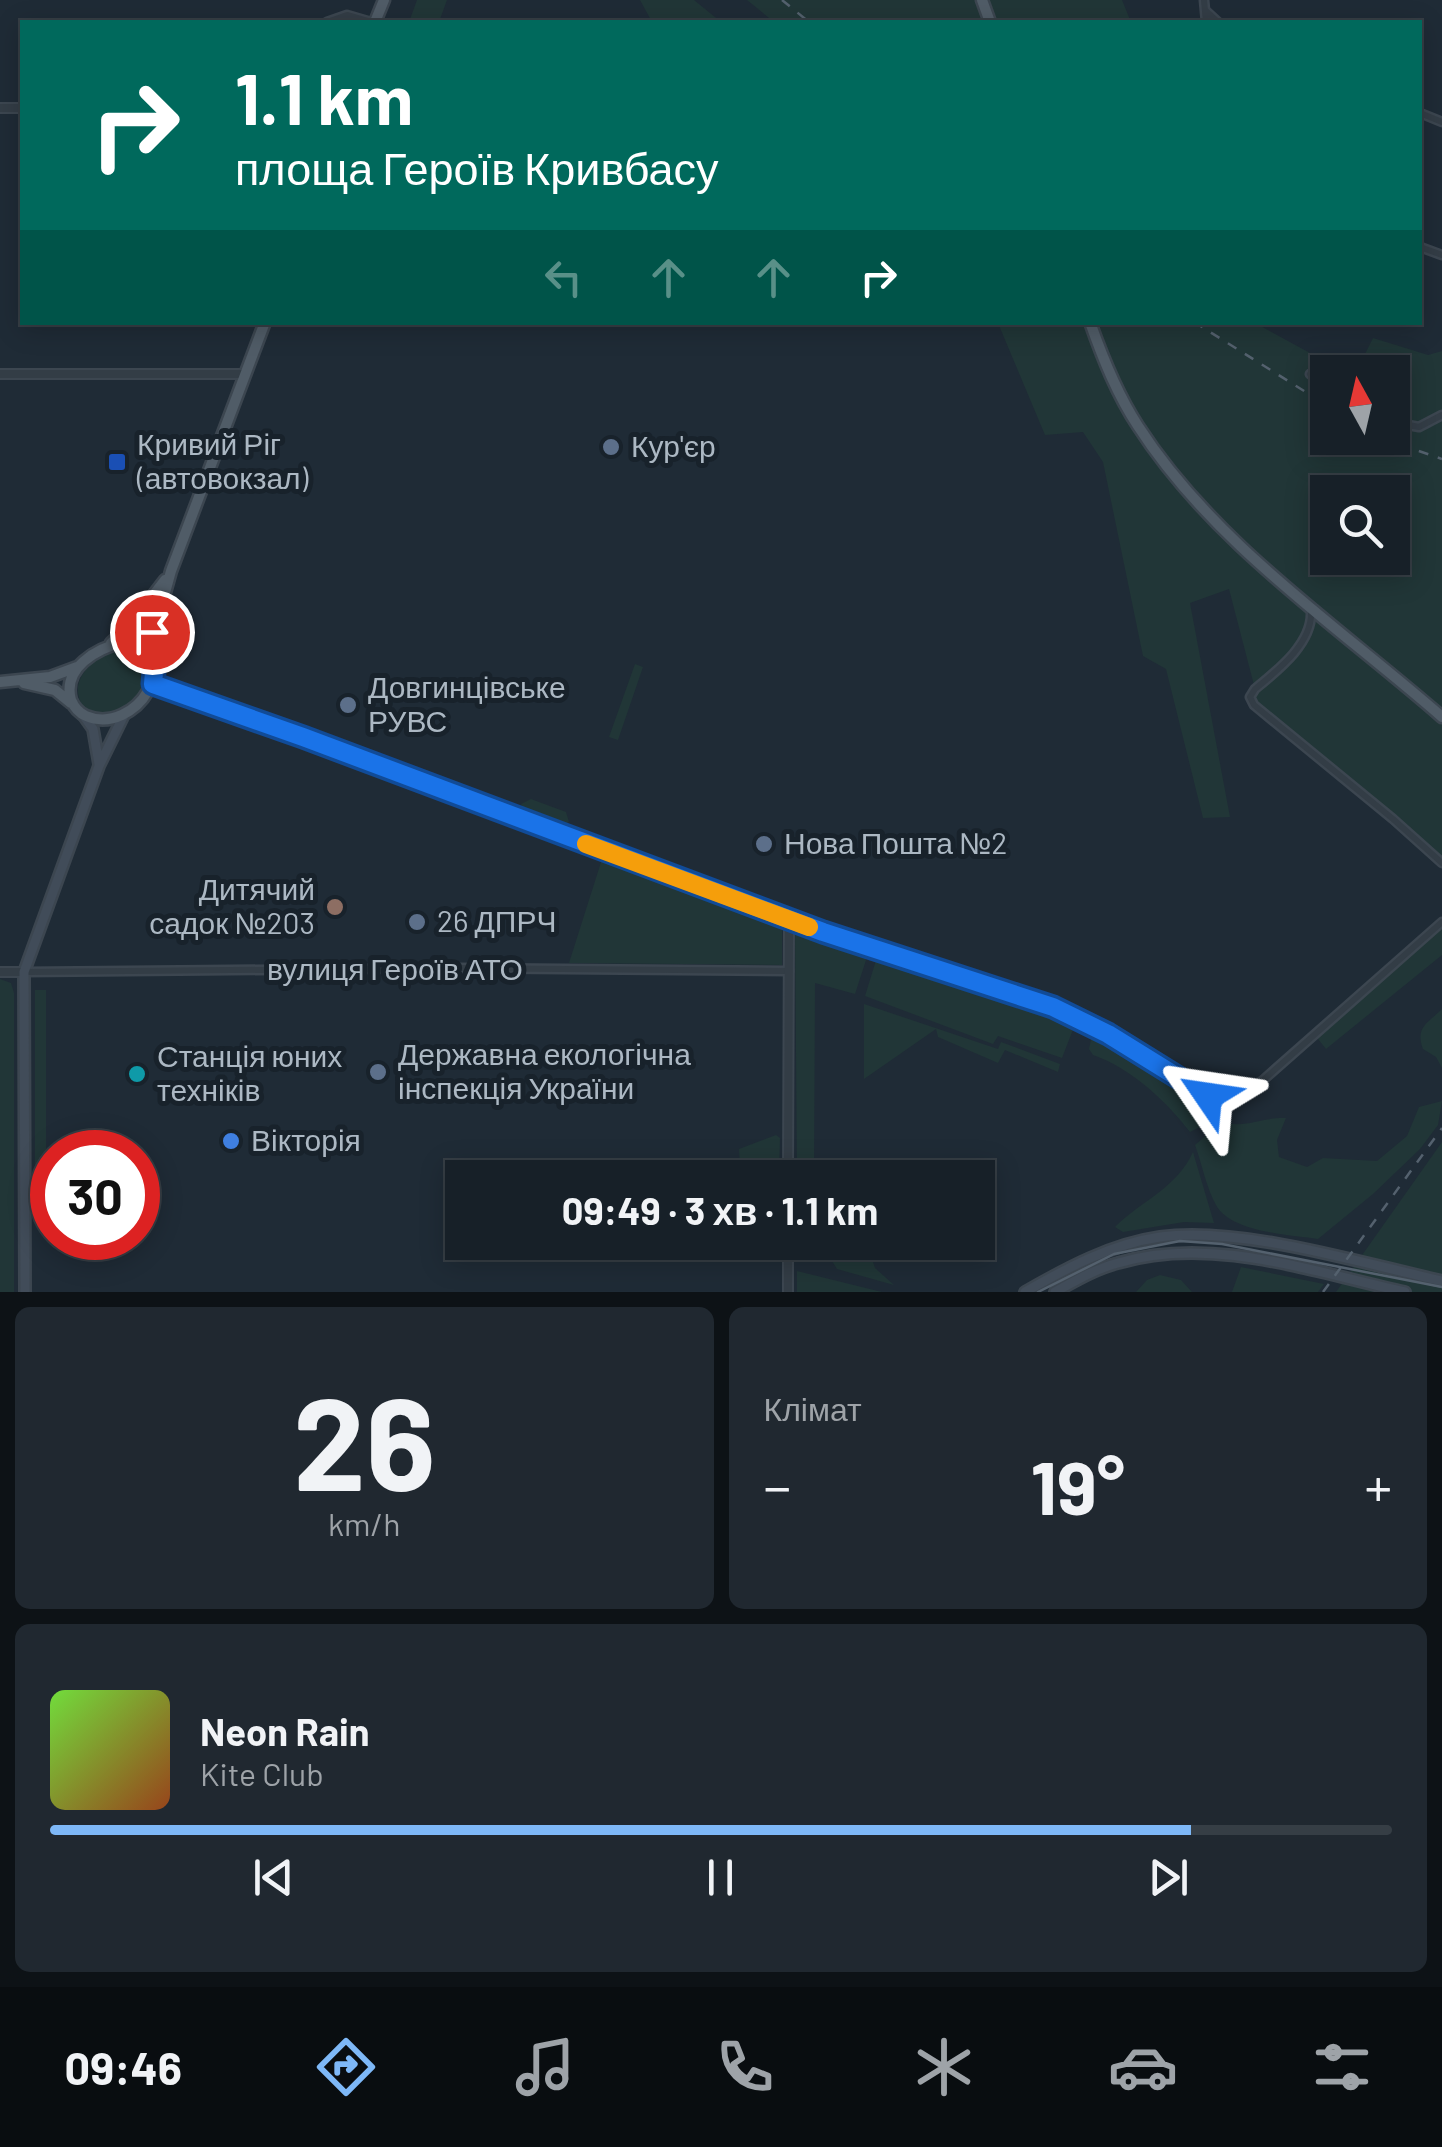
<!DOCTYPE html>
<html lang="uk">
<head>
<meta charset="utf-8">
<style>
  body { margin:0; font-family:Barlow,sans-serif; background:#202830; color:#f1f3f6; height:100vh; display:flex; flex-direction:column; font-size:38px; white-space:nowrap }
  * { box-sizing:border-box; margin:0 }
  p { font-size:32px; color:#9ea3a8 }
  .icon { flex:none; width:55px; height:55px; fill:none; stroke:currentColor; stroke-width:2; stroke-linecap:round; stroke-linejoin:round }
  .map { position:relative; height:1292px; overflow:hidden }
  .panel { display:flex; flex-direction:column; gap:15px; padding:15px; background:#0d1216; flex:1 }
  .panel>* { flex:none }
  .hud { position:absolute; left:20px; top:20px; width:1402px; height:305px; border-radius:0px; box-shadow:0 5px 25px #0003,0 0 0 2px #363e45; background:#00695c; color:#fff; overflow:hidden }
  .needle { width:65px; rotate:352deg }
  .tools { position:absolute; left:1310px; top:355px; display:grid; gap:20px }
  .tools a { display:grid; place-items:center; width:100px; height:100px; border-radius:0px; background:#172028; box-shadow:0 5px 25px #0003,0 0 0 2px #363e45; font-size:50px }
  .speed { position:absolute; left:30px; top:1130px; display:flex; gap:20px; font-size:50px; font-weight:700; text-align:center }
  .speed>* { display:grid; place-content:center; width:130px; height:130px; border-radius:50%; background:#172028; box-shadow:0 5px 25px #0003,0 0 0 2px #363e45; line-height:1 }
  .speed .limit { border:15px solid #d22; background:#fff; color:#111 }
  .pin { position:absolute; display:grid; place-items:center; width:85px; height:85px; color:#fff; margin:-42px; border:5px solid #fff; border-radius:50%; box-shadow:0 2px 10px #0007 }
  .me { position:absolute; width:110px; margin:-55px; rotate:302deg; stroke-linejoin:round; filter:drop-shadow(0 0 8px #0008) }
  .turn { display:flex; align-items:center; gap:35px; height:210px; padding:0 50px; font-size:45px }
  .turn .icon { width:130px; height:130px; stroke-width:2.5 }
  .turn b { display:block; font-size:70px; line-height:85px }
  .lanes { display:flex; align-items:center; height:95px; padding:0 50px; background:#0003; justify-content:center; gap:50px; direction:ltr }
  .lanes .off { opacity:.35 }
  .big { font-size:75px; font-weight:700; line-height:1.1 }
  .panel .widget { flex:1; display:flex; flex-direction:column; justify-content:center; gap:15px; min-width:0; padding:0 35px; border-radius:15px; background:#202830 }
  .panel .dial { align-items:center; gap:0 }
  .dial b { font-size:130px; line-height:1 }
  .song { display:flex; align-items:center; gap:30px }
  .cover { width:120px; height:120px; border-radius:15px; background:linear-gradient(135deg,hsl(100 70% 55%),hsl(20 70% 35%)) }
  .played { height:10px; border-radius:5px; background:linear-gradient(90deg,#7eb8f7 85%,#363e45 85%) }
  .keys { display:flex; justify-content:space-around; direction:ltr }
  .heat { display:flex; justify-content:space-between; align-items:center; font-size:55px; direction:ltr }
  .panel .tiles { flex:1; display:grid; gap:15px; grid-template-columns:1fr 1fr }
  .widget:last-child { grid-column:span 2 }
  .trip { position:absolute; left:445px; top:1160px; width:550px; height:100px; border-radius:0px; background:#172028; box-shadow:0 5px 25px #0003,0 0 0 2px #363e45; font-weight:700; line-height:100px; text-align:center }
  .tabs { display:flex; height:160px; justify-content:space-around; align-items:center; background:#090d10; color:#9ea3a8 }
  .tabs .icon { width:70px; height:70px }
  .tabs .current { color:#7eb8f7 }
  .tabs b { font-size:45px; color:#f1f3f6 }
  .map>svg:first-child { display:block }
  .green { fill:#213637; fill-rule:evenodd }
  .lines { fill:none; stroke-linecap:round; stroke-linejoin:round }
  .minor-casing { stroke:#3c4650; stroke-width:11 }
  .tertiary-casing { stroke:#3c4650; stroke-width:12 }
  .secondary-casing { stroke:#3c4650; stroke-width:14 }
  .primary-casing { stroke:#3c4650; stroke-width:15 }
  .minor { stroke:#333d46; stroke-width:6 }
  .tertiary { stroke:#333d46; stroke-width:8 }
  .secondary { stroke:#414c59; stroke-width:9 }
  .primary { stroke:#505c67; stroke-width:10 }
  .tram { stroke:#54616e; stroke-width:2.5 }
  .rail { stroke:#54616e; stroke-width:2.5; stroke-dasharray:10 10; stroke-linecap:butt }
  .route-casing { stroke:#114b97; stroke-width:25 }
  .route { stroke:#1a73e8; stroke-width:18 }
  .slow { stroke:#f59e0b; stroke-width:18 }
  .service-dot { fill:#5c6f8a; stroke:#18222b; stroke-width:4 }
  .transit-dot { fill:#1a4fb4; stroke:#18222b; stroke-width:4 }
  .education-dot { fill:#8d6e63; stroke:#18222b; stroke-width:4 }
  .culture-dot { fill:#0f9aa8; stroke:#18222b; stroke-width:4 }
  .shop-dot { fill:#3f7fe0; stroke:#18222b; stroke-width:4 }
  .labels { text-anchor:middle; stroke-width:10; stroke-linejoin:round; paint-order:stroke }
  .poi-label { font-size:30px; fill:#acb8c3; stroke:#18222b; text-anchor:start }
  .street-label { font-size:30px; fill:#acb8c3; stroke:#18222b }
</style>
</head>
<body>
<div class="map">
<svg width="1442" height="1292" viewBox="0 0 1442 1292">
  <rect width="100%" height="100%" fill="#1f2b36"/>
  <path class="green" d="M 417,0 L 447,0 L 439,22 L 409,22 Z
    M 640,0 L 694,0 L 721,22 L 652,22 Z
    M 747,0 L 1122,0 L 1131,22 L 774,22 Z
    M 998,323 L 1255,323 L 1345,372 L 1328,372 L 1328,438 L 1392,438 L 1392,372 L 1356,372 L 1373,338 L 1428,355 L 1442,351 L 1442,863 L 1254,705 L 1250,697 L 1255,689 L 1229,589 L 1190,603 L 1230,817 L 1203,818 L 1166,669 L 1143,656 L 1103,462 L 1083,432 L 1045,435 ZM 1328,492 L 1392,492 L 1392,558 L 1328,558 Z
    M 114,650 C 172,646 145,721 100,715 C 91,713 86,711 81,703 C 69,678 94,659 114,650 Z
    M 635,664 L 643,667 L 618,740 L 609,737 Z
    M 531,799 L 566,812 L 569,822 L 560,826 L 525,813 L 521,804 Z
    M 602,859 L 782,926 L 782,965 L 569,963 Z
    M 1442,922 L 1442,955 L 1326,1049 L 1314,1034 Z
    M 795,927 L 868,954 L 855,994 L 815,983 L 814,1177 L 797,1177 Z
    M 877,957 L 1074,1027 L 1062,1058 L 998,1036 L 993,1044 L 865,996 Z
    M 0,979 L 11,983 L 14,993 L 14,1292 L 0,1292 Z
    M 35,990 L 46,990 L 46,1210 L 35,1210 Z
    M 864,1004 L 998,1049 L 1001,1042 L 1060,1064 L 1058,1072 L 1005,1050 L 998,1063 L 938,1037 L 936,1029 L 864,1079 Z
    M 1442,1009 L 1442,1068 L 1436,1057 L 1423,1049 C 1415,1027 1427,1024 1442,1009 Z
    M 1092,1035 L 1198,1098 L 1214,1111 L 1219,1121 C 1246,1130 1259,1117 1286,1118 L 1277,1140 L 1279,1157 L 1307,1167 L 1323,1158 L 1377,1161 L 1407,1136 L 1419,1107 L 1442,1101 L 1438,1125 L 1420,1149 L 1373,1194 L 1318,1239 C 1290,1235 1230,1232 1216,1205 C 1206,1187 1202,1164 1195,1145 L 1210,1132 L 1212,1126 L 1206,1124 L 1190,1132 C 1166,1101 1131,1068 1093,1055 L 1089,1049 Z
    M 776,1135 L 780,1138 L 779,1172 L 759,1177 L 740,1167 L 739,1149 Z
    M 1442,1142 L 1442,1292 L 1336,1292 Z
    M 1193,1152 L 1214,1223 L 1184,1222 L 1123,1232 L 1115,1227 C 1142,1200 1176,1189 1193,1152 Z
    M 831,1243 L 867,1243 L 875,1268 L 894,1285 L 837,1269 L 832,1261 Z
    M 1241,1267 L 1324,1284 L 1318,1292 L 1232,1292 Z
    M 797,1271 L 882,1292 L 797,1292 Z
    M 1160,1275 L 1181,1280 L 1192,1292 L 1136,1292 L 1147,1280 Z"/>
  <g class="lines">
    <g class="minor-casing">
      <path id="minor" d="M 1204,0 L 1206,22
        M 1206,11 L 1218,22
        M 327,22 L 347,15 L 371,22
        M 1420,113 L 1442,122
        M 1420,247 L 1442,255
        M 1310,374 L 1328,387
        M 1392,422 L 1419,427 L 1442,415
        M 1311,611 C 1313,643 1278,670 1255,689 L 1250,697 L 1254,705 L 1393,819 L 1442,863
        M 789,920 L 1081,1019 L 1208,1096 L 1230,1104 L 1262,1081 L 1442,922
        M 25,972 L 459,968 L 789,971"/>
    </g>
    <g class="tertiary-casing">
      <path id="tertiary" d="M 0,108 L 22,108
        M 0,374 L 245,374
        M 153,684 L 303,737 L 789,920 L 788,1178
        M 0,972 L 24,972
        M 788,1242 L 788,1292"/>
    </g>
    <g class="secondary-casing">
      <path id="secondary" d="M 83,715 L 93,729 L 99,764
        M 25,1292 L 24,972 L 99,766 L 124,715
        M 1025,1292 C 1067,1268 1111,1244 1160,1237 C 1241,1226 1361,1263 1442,1281
        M 1055,1292 C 1075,1281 1095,1269 1118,1263 C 1211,1235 1313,1272 1405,1292"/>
    </g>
    <g class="primary-casing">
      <path id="primary" d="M 982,0 L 990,22
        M 375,22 L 384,0
        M 1090,322 C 1103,359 1117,394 1138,426 C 1214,544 1338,626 1442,717
        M 111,643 L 131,624 L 165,580
        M 122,643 C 189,653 136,737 86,716 C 79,713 74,707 71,700 C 62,668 97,648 122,643 Z
        M 148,654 L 171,571 L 265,322
        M 0,682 L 50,677 L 77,667
        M 24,683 L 55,690 L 71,703"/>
    </g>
    <use href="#minor" class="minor"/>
    <use href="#tertiary" class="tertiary"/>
    <use href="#secondary" class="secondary"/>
    <use href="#primary" class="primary"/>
    <path class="tram" d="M 1038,1292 L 1114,1254 L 1180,1241 L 1222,1244 L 1442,1287"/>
    <path class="rail" d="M 782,0 L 809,22
      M 1194,322 L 1328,406
      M 1381,438 L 1442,459
      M 1323,1292 L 1442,1128"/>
  </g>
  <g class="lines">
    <g class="route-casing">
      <path id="route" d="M 152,632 L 148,654 L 154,672 L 153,684 L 303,737 L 823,932 L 1053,1007 L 1108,1034 L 1208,1096"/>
    </g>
    <use href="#route" class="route"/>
    <path class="slow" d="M 586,844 L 809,927"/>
  </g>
  <g class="service-dot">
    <circle cx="611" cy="447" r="10"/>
    <circle cx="348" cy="705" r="10"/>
    <circle cx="764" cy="844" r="10"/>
    <circle cx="417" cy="922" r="10"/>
    <circle cx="378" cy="1072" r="10"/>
  </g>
  <rect class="transit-dot" x="107" y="452" width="20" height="20" rx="5"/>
  <circle class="education-dot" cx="335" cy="907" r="10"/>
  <circle class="culture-dot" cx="137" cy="1074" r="10"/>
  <circle class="shop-dot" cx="231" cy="1141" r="10"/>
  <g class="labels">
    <g class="poi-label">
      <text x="137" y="455">Кривий Ріг<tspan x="137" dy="34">(автовокзал)</tspan></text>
      <text x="631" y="457">Кур'єр</text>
      <text x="368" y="698">Довгинцівське<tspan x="368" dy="34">РУВС</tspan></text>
      <text x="784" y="854">Нова Пошта №2</text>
      <text x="315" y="900" text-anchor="end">Дитячий<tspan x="315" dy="34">садок №203</tspan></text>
      <text x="437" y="932">26 ДПРЧ</text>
      <text x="398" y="1065">Державна екологічна<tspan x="398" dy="34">інспекція України</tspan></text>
      <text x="157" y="1067">Станція юних<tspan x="157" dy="34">техніків</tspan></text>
      <text x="251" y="1151">Вікторія</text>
    </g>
    <g class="street-label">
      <text x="395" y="980">вулиця Героїв АТО</text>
    </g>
  </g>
</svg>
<div class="tools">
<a><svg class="needle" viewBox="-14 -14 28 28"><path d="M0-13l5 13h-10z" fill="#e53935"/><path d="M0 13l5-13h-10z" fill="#9ea3a8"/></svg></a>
<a><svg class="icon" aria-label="search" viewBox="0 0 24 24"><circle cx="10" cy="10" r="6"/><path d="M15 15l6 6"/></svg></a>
</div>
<div class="speed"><div class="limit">30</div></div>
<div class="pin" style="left:152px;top:632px;background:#d93025"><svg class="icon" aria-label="arrive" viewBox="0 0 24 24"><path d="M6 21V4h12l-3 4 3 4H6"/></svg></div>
<svg class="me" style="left:1208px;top:1096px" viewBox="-20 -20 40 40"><path d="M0-17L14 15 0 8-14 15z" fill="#1a73e8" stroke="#fff" stroke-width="4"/></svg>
<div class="trip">09:49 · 3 хв · 1.1 km</div>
<div class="hud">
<div class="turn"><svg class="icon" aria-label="right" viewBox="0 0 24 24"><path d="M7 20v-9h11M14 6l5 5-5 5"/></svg><div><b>1.1 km</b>площа Героїв Кривбасу</div></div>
<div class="lanes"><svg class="icon off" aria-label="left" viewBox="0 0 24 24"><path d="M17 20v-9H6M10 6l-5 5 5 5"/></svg><svg class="icon off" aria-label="ahead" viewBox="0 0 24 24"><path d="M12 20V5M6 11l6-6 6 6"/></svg><svg class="icon off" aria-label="ahead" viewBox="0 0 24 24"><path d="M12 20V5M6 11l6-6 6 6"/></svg><svg class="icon" aria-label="right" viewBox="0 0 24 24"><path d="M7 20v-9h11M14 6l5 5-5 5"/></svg></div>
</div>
</div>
<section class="panel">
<div class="tiles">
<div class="widget dial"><b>26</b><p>km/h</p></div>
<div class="widget"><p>Клімат</p>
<div class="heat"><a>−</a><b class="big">19°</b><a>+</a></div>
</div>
<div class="widget">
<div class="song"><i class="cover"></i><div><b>Neon Rain</b><p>Kite Club</p></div></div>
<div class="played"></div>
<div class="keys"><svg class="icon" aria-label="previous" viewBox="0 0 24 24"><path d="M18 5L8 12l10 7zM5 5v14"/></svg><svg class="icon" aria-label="pause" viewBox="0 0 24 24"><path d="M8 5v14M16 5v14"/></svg><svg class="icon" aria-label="next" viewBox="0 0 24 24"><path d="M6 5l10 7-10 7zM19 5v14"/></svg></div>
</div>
</div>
</section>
<nav class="tabs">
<b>09:46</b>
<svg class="icon current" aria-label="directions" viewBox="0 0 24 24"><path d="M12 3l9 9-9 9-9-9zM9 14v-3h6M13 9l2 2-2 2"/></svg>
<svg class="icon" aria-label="music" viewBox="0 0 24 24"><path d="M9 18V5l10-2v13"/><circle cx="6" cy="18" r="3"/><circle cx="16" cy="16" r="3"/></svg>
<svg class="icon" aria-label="phone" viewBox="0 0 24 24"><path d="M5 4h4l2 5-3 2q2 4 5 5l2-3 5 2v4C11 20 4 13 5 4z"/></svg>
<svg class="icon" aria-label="climate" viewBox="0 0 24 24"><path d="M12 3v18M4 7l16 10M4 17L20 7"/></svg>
<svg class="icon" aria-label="car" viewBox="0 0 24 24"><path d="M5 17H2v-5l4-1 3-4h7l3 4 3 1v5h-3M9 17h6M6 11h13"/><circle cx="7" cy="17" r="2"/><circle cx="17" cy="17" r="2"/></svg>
<svg class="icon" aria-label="filters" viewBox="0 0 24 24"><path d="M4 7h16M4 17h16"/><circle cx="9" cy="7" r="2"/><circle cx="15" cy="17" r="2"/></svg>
</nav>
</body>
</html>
